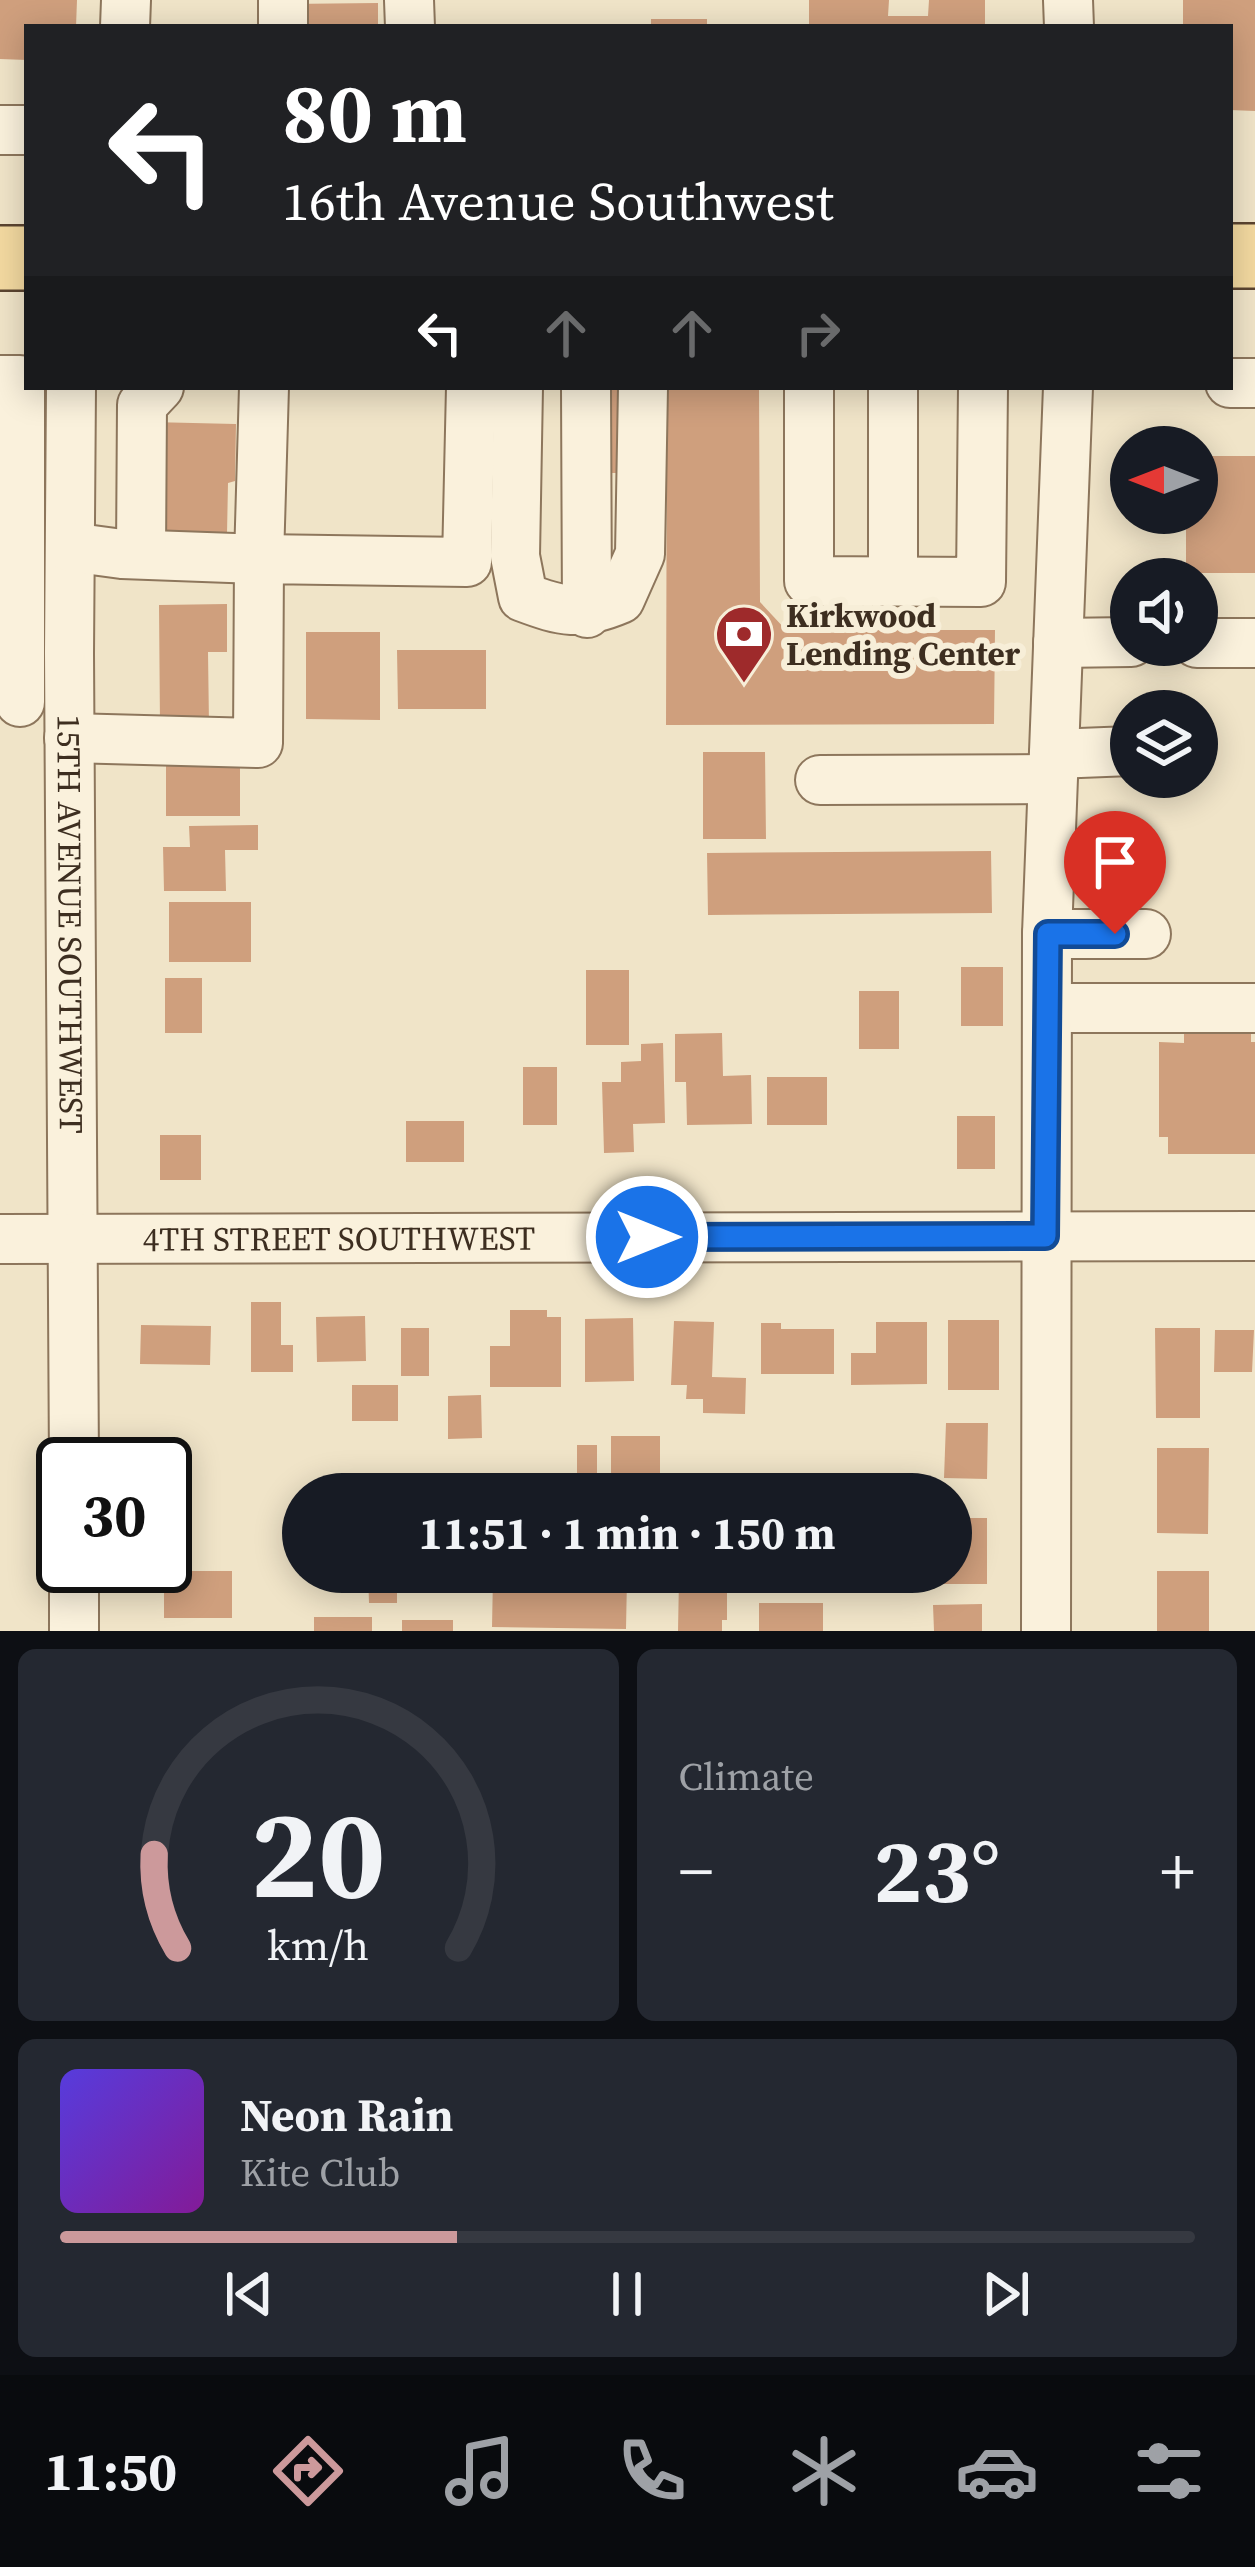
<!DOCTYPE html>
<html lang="en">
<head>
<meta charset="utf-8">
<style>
  body { margin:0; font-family:"Source Serif 4",serif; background:#242831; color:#f1f3f6; height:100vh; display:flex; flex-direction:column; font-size:45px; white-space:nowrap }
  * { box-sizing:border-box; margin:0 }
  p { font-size:39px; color:#9ea1a6 }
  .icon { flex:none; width:66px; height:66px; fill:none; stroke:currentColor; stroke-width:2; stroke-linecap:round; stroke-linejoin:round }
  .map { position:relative; height:1631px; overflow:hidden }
  .sheet { display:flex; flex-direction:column; gap:18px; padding:18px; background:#0d0f14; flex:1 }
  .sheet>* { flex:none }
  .banner { position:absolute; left:24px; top:24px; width:1209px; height:366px; border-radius:0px; box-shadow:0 6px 30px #0003; background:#202124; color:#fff; overflow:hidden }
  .needle { width:78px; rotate:270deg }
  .buttons { position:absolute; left:1110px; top:426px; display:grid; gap:24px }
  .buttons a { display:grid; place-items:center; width:108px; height:108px; border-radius:50%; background:#171b24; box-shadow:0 6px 30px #0003; font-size:60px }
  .speed { position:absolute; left:36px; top:1437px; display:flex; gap:24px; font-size:60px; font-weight:700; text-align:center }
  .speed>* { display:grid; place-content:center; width:156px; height:156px; border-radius:50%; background:#171b24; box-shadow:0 6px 30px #0003; line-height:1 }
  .speed .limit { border:6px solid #111; border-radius:18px; background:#fff; color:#111 }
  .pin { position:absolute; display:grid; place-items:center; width:102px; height:102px; color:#fff; margin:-123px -51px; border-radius:50% 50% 50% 0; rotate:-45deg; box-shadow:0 0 12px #0007 }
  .pin .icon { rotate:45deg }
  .me { position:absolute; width:132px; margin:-66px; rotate:90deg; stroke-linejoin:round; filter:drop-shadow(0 0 9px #0008) }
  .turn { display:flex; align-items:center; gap:42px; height:252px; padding:0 60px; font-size:54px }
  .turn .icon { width:156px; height:156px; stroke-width:2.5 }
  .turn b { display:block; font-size:84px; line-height:102px }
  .lanes { display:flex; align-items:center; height:114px; padding:0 60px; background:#0003; justify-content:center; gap:60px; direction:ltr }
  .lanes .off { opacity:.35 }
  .big { font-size:90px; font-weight:700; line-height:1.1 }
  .sheet .widget { flex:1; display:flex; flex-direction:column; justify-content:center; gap:18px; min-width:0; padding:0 42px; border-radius:18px; background:#242831 }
  .sheet .dial { align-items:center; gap:0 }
  .dial svg { height:312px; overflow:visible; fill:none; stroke:#363941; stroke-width:7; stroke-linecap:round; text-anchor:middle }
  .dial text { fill:#f1f3f6; stroke:none }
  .song { display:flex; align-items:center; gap:36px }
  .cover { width:144px; height:144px; border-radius:18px; background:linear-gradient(135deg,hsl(250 70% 55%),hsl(290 70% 35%)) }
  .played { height:12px; border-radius:6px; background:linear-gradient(90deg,#cc999b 35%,#363941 35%) }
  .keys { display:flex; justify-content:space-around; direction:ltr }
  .heat { display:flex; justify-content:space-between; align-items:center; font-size:66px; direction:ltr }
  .sheet .tiles { flex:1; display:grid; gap:18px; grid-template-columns:1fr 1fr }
  .widget:last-child { grid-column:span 2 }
  .trip { position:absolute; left:282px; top:1473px; width:690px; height:120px; border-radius:60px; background:#171b24; box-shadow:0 6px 30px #0003; font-weight:700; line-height:120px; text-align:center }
  .dock { display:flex; height:192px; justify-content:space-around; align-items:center; background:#090b0e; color:#9ea1a6 }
  .dock .icon { width:84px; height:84px }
  .dock .current { color:#cc999b }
  .dock b { font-size:54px; color:#f1f3f6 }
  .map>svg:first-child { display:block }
  .building { fill:#cf9f7d }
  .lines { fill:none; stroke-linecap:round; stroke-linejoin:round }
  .minor-casing { stroke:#8d765c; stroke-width:52 }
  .major-casing { stroke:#5b4430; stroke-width:68 }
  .minor { stroke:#faf1dc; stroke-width:48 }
  .major { stroke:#f3d9a0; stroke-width:63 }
  .route-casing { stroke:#114b97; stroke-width:30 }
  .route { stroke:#1a73e8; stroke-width:21 }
  .labels { text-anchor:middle; stroke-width:12; stroke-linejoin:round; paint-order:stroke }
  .poi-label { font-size:33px; font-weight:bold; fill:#3d2e20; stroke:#f7eed8; text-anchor:start }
  .street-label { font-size:33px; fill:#3d2e20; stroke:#f7eed8 }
</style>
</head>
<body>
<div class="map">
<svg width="1255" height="1631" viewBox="0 0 1255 1631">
  <rect width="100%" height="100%" fill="#f0e4c8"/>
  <path class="building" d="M 0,0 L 77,0 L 76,27 L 27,27 L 27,60 L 0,59 Z
    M 809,0 L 889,0 L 888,16 L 928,16 L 929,0 L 985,0 L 985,27 L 809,27 Z
    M 1183,0 L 1255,0 L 1255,111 L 1230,110 L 1230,27 L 1183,27 Z
    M 378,3 L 378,27 L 289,27 L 288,4 Z
    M 651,19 L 707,19 L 707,27 L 651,27 Z
    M 607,387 L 631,387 L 630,473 L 606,473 Z
    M 667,387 L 759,387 L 760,602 L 786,630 L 995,630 L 994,724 L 666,725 Z
    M 150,422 L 236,424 L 235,481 L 228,483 L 227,534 L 154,533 Z
    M 1197,456 L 1255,456 L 1255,573 L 1186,573 L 1186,513 L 1197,513 Z
    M 227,604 L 227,652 L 208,652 L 209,725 L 160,726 L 159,605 Z
    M 306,632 L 380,632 L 380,720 L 306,719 Z
    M 397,650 L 486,650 L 486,709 L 398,709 Z
    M 703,752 L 765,752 L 766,839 L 703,839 Z
    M 166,761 L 240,761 L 240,816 L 166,816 Z
    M 258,825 L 258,850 L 225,850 L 226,891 L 164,891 L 163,847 L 190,847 L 189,826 Z
    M 991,851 L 992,913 L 708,915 L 707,853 Z
    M 169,902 L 251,902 L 251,962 L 169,962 Z
    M 961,967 L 1003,967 L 1003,1026 L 961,1026 Z
    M 586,970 L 629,970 L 629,1045 L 586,1045 Z
    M 165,978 L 202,978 L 202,1033 L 165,1033 Z
    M 859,991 L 899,991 L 899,1049 L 859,1049 Z
    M 722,1033 L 723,1076 L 751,1075 L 752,1124 L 687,1125 L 686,1082 L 675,1082 L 675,1034 Z
    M 1184,1033 L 1251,1033 L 1251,1042 L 1255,1042 L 1255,1154 L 1168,1154 L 1168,1137 L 1159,1137 L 1159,1042 L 1184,1043 Z
    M 663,1043 L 665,1123 L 633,1124 L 634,1152 L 604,1153 L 602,1082 L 621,1082 L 621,1062 L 641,1061 L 641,1044 Z
    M 523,1067 L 557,1067 L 557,1125 L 523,1125 Z
    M 767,1077 L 827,1077 L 827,1125 L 767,1125 Z
    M 957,1116 L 995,1116 L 995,1169 L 957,1169 Z
    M 406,1121 L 464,1121 L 464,1162 L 406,1162 Z
    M 160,1135 L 201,1135 L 201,1180 L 160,1180 Z
    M 251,1302 L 281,1302 L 281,1345 L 293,1345 L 293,1372 L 251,1372 Z
    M 510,1310 L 547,1310 L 547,1317 L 561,1317 L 561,1387 L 490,1387 L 490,1346 L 510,1346 Z
    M 365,1316 L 366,1361 L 317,1362 L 316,1317 Z
    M 633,1318 L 634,1381 L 585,1382 L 585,1319 Z
    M 948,1320 L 999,1320 L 999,1390 L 948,1390 Z
    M 674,1321 L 714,1322 L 712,1377 L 746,1378 L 745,1414 L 703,1413 L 703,1399 L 686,1399 L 687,1385 L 671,1385 Z
    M 876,1322 L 927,1322 L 927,1384 L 851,1385 L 851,1353 L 876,1353 Z
    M 761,1323 L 781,1323 L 781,1329 L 834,1329 L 834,1374 L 761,1374 Z
    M 141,1325 L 211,1326 L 210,1365 L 140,1364 Z
    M 401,1328 L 429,1328 L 429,1376 L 401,1376 Z
    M 1155,1328 L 1200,1328 L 1200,1418 L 1156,1418 Z
    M 1215,1330 L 1254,1330 L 1252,1372 L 1214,1372 Z
    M 352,1385 L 398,1385 L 398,1421 L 352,1421 Z
    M 481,1395 L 482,1438 L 448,1439 L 448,1396 Z
    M 946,1423 L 988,1423 L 987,1479 L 944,1478 Z
    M 611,1436 L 660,1436 L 660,1483 L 611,1484 Z
    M 577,1445 L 597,1445 L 597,1483 L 577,1483 Z
    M 1157,1448 L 1209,1448 L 1208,1534 L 1157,1533 Z
    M 951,1518 L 987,1518 L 987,1584 L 921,1584 L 921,1572 L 951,1572 Z
    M 164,1571 L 232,1571 L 232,1618 L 164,1618 Z
    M 1157,1571 L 1209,1571 L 1209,1631 L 1157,1631 Z
    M 368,1572 L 397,1572 L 397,1603 L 369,1603 Z
    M 493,1576 L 627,1578 L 626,1629 L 492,1627 Z
    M 679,1578 L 727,1578 L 727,1620 L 722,1620 L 722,1631 L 678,1631 Z
    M 759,1603 L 823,1603 L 823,1631 L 759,1631 Z
    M 982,1604 L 982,1631 L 934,1631 L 933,1605 Z
    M 314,1617 L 372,1617 L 372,1631 L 314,1631 Z
    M 402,1620 L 453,1620 L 453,1631 L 402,1631 Z"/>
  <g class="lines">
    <g class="minor-casing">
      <g id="minor">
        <path d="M 283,0 L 283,27"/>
        <path d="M 409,0 L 410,27"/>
        <path d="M 1068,0 L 1069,27"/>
        <path d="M 125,27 L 126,0"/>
        <path d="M 0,130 L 27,130"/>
        <path d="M 0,380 L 20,380 L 20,702"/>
        <path d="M 1230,383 L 1255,383"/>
        <path id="s1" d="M 71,387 L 69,653 L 74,1464"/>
        <path d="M 518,387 L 515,556 L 523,597 C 563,612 580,616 620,599 L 640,554 L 643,387"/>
        <path d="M 586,387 L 587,613"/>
        <path d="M 809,387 L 809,581 L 981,582 L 983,387"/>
        <path d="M 893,387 L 893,581"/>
        <path d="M 70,547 L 122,554 L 259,559 L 264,387"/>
        <path d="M 141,553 L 142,405 L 159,387"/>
        <path d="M 1058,643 L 1131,642"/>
        <path d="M 1197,643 L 1255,643"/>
        <path d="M 69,738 L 258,743 L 259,559 L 467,562 L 471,387"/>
        <path d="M 1054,754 L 1131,751"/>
        <path d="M 820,780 L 1052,779"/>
        <path d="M 1047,934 L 1146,934"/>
        <path d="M 1049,1008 L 1255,1008"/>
        <path id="s2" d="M 0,1239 L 1255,1236"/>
        <path d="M 74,1566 L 74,1631"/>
        <path d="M 1046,1631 L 1047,934 L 1068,387"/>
      </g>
    </g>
    <g class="major-casing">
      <path id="major" d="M 1230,256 L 1255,256
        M 0,258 L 27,258"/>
    </g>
    <use href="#minor" class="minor"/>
    <use href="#major" class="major"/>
  </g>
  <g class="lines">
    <g class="route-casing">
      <path id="route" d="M 647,1237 L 1045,1236 L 1048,934 L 1115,934"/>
    </g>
    <use href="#route" class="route"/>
  </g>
  <defs>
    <g id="bank-pin" transform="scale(3)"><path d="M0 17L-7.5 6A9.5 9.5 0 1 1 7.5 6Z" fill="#9e2a2b" stroke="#f7eed8"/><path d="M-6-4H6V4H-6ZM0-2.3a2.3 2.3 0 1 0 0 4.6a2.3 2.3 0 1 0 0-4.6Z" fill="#fff"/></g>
  </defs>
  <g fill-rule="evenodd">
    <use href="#bank-pin" x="744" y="634"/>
  </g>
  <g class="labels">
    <g class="poi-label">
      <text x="786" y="627">Kirkwood<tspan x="786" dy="38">Lending Center</tspan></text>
    </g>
    <g class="street-label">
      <text dy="12" stroke="none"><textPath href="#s1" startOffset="537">15TH AVENUE SOUTHWEST</textPath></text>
      <text dy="12" stroke="none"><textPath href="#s2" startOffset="339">4TH STREET SOUTHWEST</textPath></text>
    </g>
  </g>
</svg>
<div class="buttons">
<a><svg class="needle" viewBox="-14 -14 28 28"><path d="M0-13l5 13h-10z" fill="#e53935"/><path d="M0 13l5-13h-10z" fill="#9ea1a6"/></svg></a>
<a><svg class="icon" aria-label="sound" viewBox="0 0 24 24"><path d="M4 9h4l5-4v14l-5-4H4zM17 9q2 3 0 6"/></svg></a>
<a><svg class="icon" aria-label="layers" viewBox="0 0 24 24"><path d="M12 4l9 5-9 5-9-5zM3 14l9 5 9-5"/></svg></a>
</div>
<div class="speed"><div class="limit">30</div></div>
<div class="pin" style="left:1115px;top:934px;background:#d93025"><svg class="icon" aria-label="arrive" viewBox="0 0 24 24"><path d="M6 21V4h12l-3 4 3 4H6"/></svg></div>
<svg class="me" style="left:647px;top:1237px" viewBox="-20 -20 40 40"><circle r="17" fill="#1a73e8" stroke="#fff" stroke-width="3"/><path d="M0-11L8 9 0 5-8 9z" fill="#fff"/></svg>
<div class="trip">11:51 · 1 min · 150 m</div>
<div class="banner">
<div class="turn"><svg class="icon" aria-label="left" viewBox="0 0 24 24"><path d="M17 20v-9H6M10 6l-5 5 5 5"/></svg><div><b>80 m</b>16th Avenue Southwest</div></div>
<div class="lanes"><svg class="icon" aria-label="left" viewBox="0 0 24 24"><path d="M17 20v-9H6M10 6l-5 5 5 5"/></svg><svg class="icon off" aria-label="ahead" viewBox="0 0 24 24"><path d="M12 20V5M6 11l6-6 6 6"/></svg><svg class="icon off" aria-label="ahead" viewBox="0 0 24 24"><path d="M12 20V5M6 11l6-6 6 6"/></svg><svg class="icon off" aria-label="right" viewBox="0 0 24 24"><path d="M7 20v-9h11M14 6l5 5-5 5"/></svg></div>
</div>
</div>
<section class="sheet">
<div class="tiles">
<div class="widget dial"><svg viewBox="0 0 100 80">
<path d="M14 69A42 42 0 1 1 86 69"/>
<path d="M14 69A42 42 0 0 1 8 45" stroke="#cc999b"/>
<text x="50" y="56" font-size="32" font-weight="700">20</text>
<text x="50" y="72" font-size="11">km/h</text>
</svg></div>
<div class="widget"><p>Climate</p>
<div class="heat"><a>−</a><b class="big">23°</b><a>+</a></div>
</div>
<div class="widget">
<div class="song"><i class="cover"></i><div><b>Neon Rain</b><p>Kite Club</p></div></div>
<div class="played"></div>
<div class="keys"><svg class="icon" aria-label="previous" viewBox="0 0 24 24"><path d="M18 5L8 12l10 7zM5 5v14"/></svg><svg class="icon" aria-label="pause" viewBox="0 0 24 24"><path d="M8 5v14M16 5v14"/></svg><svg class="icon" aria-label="next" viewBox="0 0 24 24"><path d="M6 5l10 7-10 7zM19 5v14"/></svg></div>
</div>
</div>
</section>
<nav class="dock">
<b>11:50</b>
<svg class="icon current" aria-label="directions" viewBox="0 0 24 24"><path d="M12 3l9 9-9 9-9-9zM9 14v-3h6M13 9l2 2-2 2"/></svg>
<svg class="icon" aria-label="music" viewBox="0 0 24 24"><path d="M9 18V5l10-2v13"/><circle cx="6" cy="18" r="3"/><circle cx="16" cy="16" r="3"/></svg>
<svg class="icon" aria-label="phone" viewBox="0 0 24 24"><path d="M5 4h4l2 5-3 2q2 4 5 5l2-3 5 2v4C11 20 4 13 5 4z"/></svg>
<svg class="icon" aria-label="climate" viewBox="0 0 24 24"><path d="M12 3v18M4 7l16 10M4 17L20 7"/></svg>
<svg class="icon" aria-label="car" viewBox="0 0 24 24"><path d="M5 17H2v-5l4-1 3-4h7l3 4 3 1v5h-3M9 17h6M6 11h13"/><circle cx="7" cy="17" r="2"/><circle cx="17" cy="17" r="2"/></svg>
<svg class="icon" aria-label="filters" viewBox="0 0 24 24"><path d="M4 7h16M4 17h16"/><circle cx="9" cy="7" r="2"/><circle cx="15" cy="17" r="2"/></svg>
</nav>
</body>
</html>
